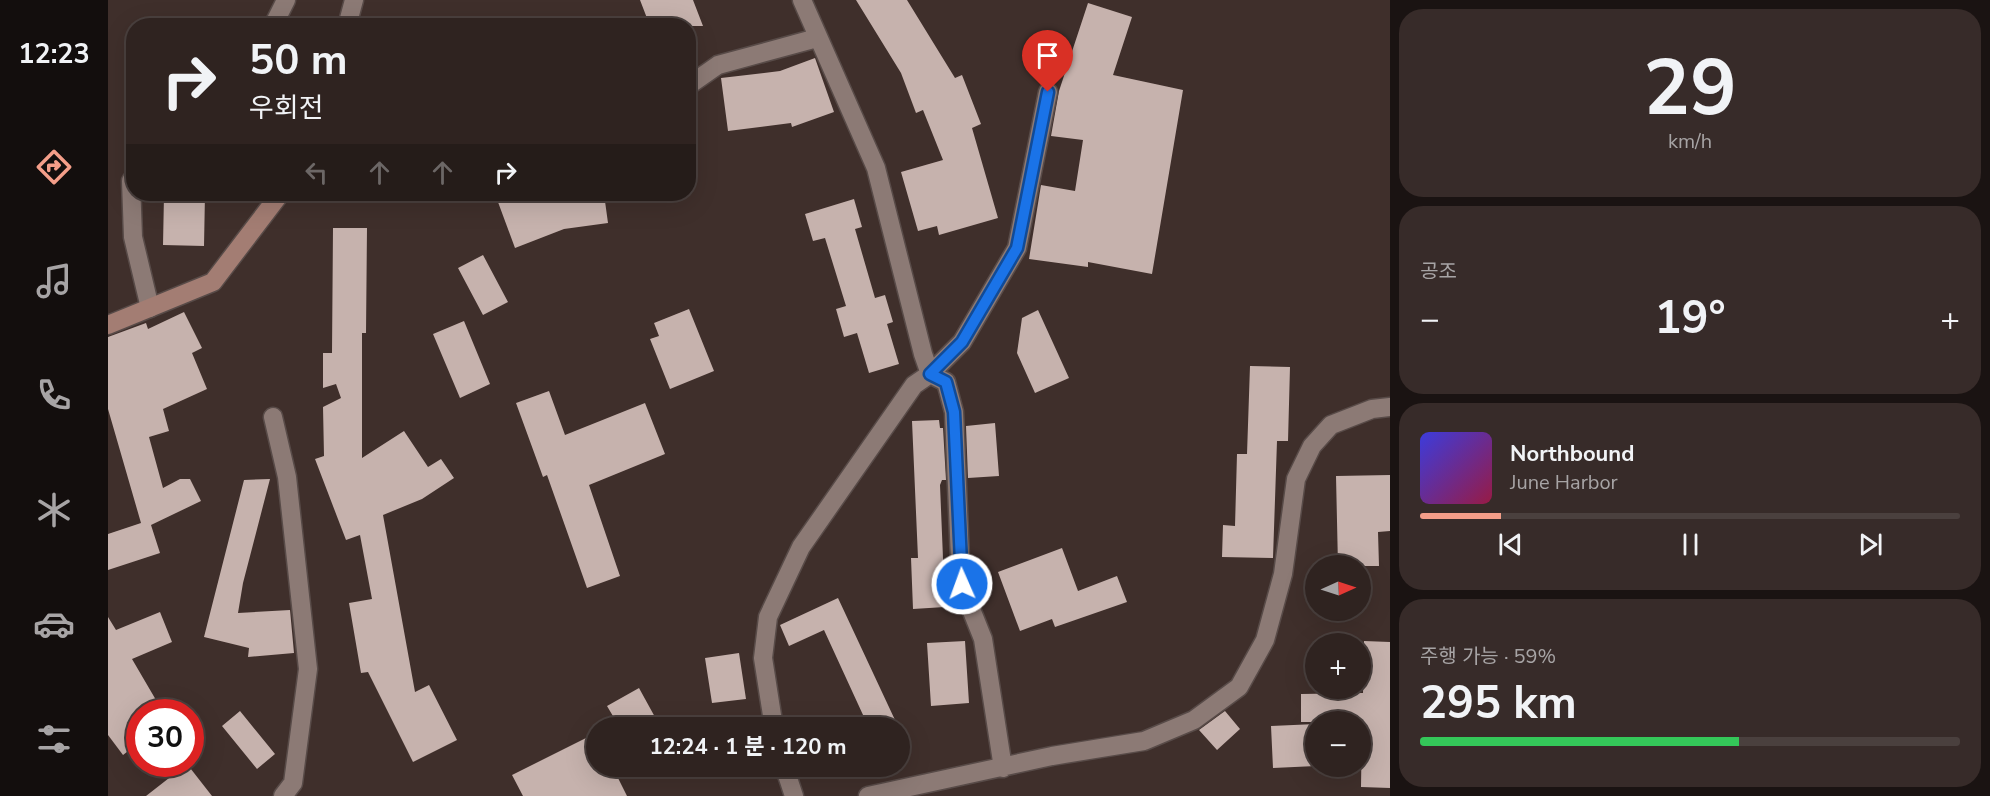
<!DOCTYPE html>
<html lang="ko">
<head>
<meta charset="utf-8">
<style>
  body { margin:0; font-family:"Nunito Sans","Noto Sans KR",sans-serif; background:#372b29; color:#f1f3f6; height:100vh; display:flex; flex-direction:column; font-size:22px; white-space:nowrap }
  * { box-sizing:border-box; margin:0 }
  p { font-size:20px; color:#a7a4a5 }
  .icon { flex:none; width:33px; height:33px; fill:none; stroke:currentColor; stroke-width:2; stroke-linecap:round; stroke-linejoin:round }
  .map { position:relative; flex:1; overflow:hidden }
  .panel { display:flex; flex-direction:column; gap:9px; padding:9px; background:#1a1312; width:600px }
  .panel>* { flex:none }
  .guide { position:absolute; left:18px; top:18px; width:570px; height:183px; border-radius:24px; box-shadow:0 6px 24px #0002,0 0 0 2px #4a403e; background:#2f2320; color:#f1f3f6; overflow:hidden }
  .needle { width:39px; rotate:87deg }
  .controls { position:absolute; left:1197px; top:555px; display:grid; gap:12px }
  .controls a { display:grid; place-items:center; width:66px; height:66px; border-radius:50%; background:#2f2320; box-shadow:0 6px 24px #0002,0 0 0 2px #4a403e; font-size:30px }
  .speed { position:absolute; left:18px; top:699px; display:flex; gap:12px; font-size:30px; font-weight:700; text-align:center }
  .speed>* { display:grid; place-content:center; width:78px; height:78px; border-radius:50%; background:#2f2320; box-shadow:0 6px 24px #0002,0 0 0 2px #4a403e; line-height:1 }
  .speed .limit { border:9px solid #d22; background:#fff; color:#111 }
  .pin { position:absolute; display:grid; place-items:center; width:51px; height:51px; color:#fff; margin:-62px -26px; border-radius:50% 50% 50% 0; rotate:-45deg; box-shadow:0 0 6px #0007 }
  .pin .icon { rotate:45deg }
  .me { position:absolute; width:66px; margin:-33px; rotate:358deg; stroke-linejoin:round; filter:drop-shadow(0 0 4px #0008) }
  .turn { display:flex; align-items:center; gap:21px; height:126px; padding:0 24px; font-size:27px }
  .turn .icon { width:78px; height:78px; stroke-width:2.5 }
  .turn b { display:block; font-size:42px; line-height:51px }
  .lanes { display:flex; align-items:center; height:57px; padding:0 24px; background:#0003; justify-content:center; gap:30px; direction:ltr }
  .lanes .off { opacity:.35 }
  .big { font-size:45px; font-weight:700; line-height:1.1 }
  .panel .widget { flex:1; display:flex; flex-direction:column; justify-content:center; gap:9px; min-width:0; padding:0 21px; border-radius:24px; background:#372b29 }
  .panel .dial { align-items:center; gap:0 }
  .dial b { font-size:78px; line-height:1 }
  .song { display:flex; align-items:center; gap:18px }
  .cover { width:72px; height:72px; border-radius:9px; background:linear-gradient(135deg,hsl(240 70% 55%),hsl(340 70% 35%)) }
  .played { height:6px; border-radius:3px; background:linear-gradient(90deg,#f49e89 15%,#4a403e 15%) }
  .keys { display:flex; justify-content:space-around; direction:ltr }
  .heat { display:flex; justify-content:space-between; align-items:center; font-size:33px; direction:ltr }
  .charge { height:9px; border-radius:4px; background:linear-gradient(90deg,#34c759 59%,#4a403e 0) }
  .trip { position:absolute; left:478px; top:717px; width:324px; height:60px; border-radius:30px; background:#2f2320; box-shadow:0 6px 24px #0002,0 0 0 2px #4a403e; font-weight:700; line-height:60px; text-align:center }
  main { display:flex; flex:1; min-height:0 }
  .tab-bar { display:flex; flex-direction:column; width:108px; justify-content:space-around; align-items:center; background:#130e0d; color:#a7a4a5 }
  .tab-bar .icon { width:42px; height:42px }
  .tab-bar .on { color:#f49e89 }
  .tab-bar b { font-size:27px; color:#f1f3f6 }
  .map>svg:first-child { display:block }
  .building { fill:#c6b2ad }
  .lines { fill:none; stroke-linecap:round; stroke-linejoin:round }
  .street-casing { stroke:#584b48; stroke-width:21 }
  .secondary-casing { stroke:#584b48; stroke-width:21 }
  .street { stroke:#8c7a75; stroke-width:18 }
  .secondary { stroke:#a37d73; stroke-width:18 }
  .route-casing { stroke:#114b97; stroke-width:15 }
  .route { stroke:#1a73e8; stroke-width:10 }
</style>
</head>
<body>
<main>
<nav class="tab-bar">
<b>12:23</b>
<svg class="icon on" aria-label="directions" viewBox="0 0 24 24"><path d="M12 3l9 9-9 9-9-9zM9 14v-3h6M13 9l2 2-2 2"/></svg>
<svg class="icon" aria-label="music" viewBox="0 0 24 24"><path d="M9 18V5l10-2v13"/><circle cx="6" cy="18" r="3"/><circle cx="16" cy="16" r="3"/></svg>
<svg class="icon" aria-label="phone" viewBox="0 0 24 24"><path d="M5 4h4l2 5-3 2q2 4 5 5l2-3 5 2v4C11 20 4 13 5 4z"/></svg>
<svg class="icon" aria-label="climate" viewBox="0 0 24 24"><path d="M12 3v18M4 7l16 10M4 17L20 7"/></svg>
<svg class="icon" aria-label="car" viewBox="0 0 24 24"><path d="M5 17H2v-5l4-1 3-4h7l3 4 3 1v5h-3M9 17h6M6 11h13"/><circle cx="7" cy="17" r="2"/><circle cx="17" cy="17" r="2"/></svg>
<svg class="icon" aria-label="filters" viewBox="0 0 24 24"><path d="M4 7h16M4 17h16"/><circle cx="9" cy="7" r="2"/><circle cx="15" cy="17" r="2"/></svg>
</nav>
<div class="map">
<svg width="1282" height="796" viewBox="0 0 1282 796">
  <rect width="100%" height="100%" fill="#3f2f2b"/>
  <path class="building" d="M 532,0 L 585,0 L 595,26 L 542,26 Z
    M 748,0 L 799,0 L 847,78 L 854,75 L 873,124 L 864,128 L 890,218 L 831,235 L 829,226 L 810,231 L 793,172 L 835,160 L 815,110 L 808,113 L 793,73 Z
    M 980,3 L 1024,17 L 1005,75 L 1075,90 L 1044,274 L 980,262 L 980,267 L 921,259 L 933,185 L 967,191 L 975,140 L 943,136 L 951,91 Z
    M 707,58 L 726,112 L 684,127 L 683,123 L 620,131 L 613,78 L 672,71 Z
    M 61,194 L 97,194 L 96,246 L 55,245 L 56,195 Z
    M 387,194 L 496,194 L 500,223 L 456,229 L 407,248 Z
    M 746,199 L 754,227 L 747,229 L 767,298 L 777,295 L 785,322 L 779,324 L 791,364 L 761,373 L 749,333 L 736,337 L 728,309 L 738,306 L 717,238 L 705,241 L 697,214 Z
    M 225,228 L 259,228 L 258,333 L 254,333 L 254,458 L 296,431 L 320,467 L 333,459 L 346,478 L 314,499 L 275,515 L 307,692 L 321,685 L 349,740 L 305,762 L 260,672 L 253,673 L 241,603 L 264,599 L 252,535 L 238,540 L 207,459 L 216,456 L 215,407 L 233,398 L 228,384 L 215,388 L 215,353 L 224,353 Z
    M 375,255 L 400,302 L 375,315 L 350,268 Z
    M 581,309 L 606,371 L 562,389 L 542,339 L 551,336 L 546,323 Z
    M 930,310 L 961,378 L 927,393 L 909,353 L 914,318 Z
    M 76,312 L 94,348 L 84,353 L 99,389 L 55,409 L 61,431 L 41,437 L 55,488 L 72,479 L 82,479 L 93,501 L 43,525 L 52,553 L 0,570 L 0,534 L 33,523 L 0,409 L 0,337 L 38,323 L 40,329 Z
    M 356,321 L 382,384 L 352,398 L 325,334 Z
    M 1142,366 L 1182,367 L 1180,441 L 1169,441 L 1165,558 L 1114,557 L 1115,525 L 1127,526 L 1129,454 L 1139,454 Z
    M 441,391 L 457,435 L 537,403 L 557,454 L 481,485 L 512,576 L 479,588 L 439,475 L 435,477 L 408,403 Z
    M 831,420 L 832,428 L 835,428 L 838,480 L 834,480 L 832,485 L 837,607 L 805,609 L 803,558 L 810,558 L 804,421 Z
    M 887,423 L 891,476 L 860,478 L 858,426 Z
    M 1282,475 L 1282,531 L 1270,532 L 1271,566 L 1230,566 L 1228,476 Z
    M 162,479 L 135,583 L 130,613 L 182,610 L 186,653 L 140,657 L 141,648 L 96,637 L 136,480 Z
    M 954,548 L 970,591 L 1009,576 L 1019,602 L 947,627 L 944,619 L 912,631 L 890,572 Z
    M 730,598 L 787,720 L 770,728 L 761,728 L 716,630 L 681,646 L 672,625 Z
    M 52,612 L 64,642 L 24,659 L 55,712 L 32,712 L 32,742 L 15,755 L 0,735 L 0,617 L 8,630 Z
    M 857,641 L 861,703 L 823,706 L 819,643 Z
    M 1256,641 L 1282,642 L 1282,788 L 1253,787 L 1254,722 L 1193,722 L 1193,694 L 1255,693 Z
    M 631,653 L 638,699 L 604,703 L 597,658 Z
    M 531,688 L 553,728 L 512,728 L 499,706 Z
    M 132,711 L 167,754 L 149,769 L 114,726 Z
    M 1117,711 L 1132,729 L 1109,750 L 1091,730 Z
    M 1208,724 L 1208,766 L 1165,768 L 1163,726 Z
    M 486,734 L 489,739 L 489,766 L 504,766 L 519,796 L 415,796 L 404,775 Z
    M 79,764 L 104,796 L 38,796 Z"/>
  <g class="lines">
    <g class="street-casing">
      <path id="street" d="M 694,0 L 768,168 L 815,354 L 822,374 L 838,382 L 846,412 L 853,584 L 875,639 L 895,768
        M 165,26 L 178,0
        M 239,26 L 246,0
        M 580,86 L 610,65 L 709,38
        M 26,177 L 23,181 L 25,237 L 42,308
        M 165,417 L 179,477 L 200,669 L 185,783 L 175,796
        M 666,728 L 655,658 L 660,617 L 693,547 L 806,385 L 822,374 L 854,342 L 909,248 L 940,92
        M 676,766 L 686,796
        M 760,796 L 944,756 L 1036,741 L 1086,720 L 1131,687 L 1157,640 L 1175,574 L 1188,479 L 1204,446 L 1223,425 L 1264,409 L 1282,407"/>
    </g>
    <g class="secondary-casing">
      <path id="secondary" d="M 0,325 L 105,282 L 172,194"/>
    </g>
    <use href="#street" class="street"/>
    <use href="#secondary" class="secondary"/>
  </g>
  <g class="lines">
    <g class="route-casing">
      <path id="route" d="M 854,584 L 846,412 L 838,382 L 822,374 L 854,342 L 909,248 L 940,92"/>
    </g>
    <use href="#route" class="route"/>
  </g>
</svg>
<div class="controls">
<a><svg class="needle" viewBox="-14 -14 28 28"><path d="M0-13l5 13h-10z" fill="#e53935"/><path d="M0 13l5-13h-10z" fill="#a7a4a5"/></svg></a>
<a>+</a>
<a>−</a>
</div>
<div class="speed"><div class="limit">30</div></div>
<div class="pin" style="left:940px;top:92px;background:#d93025"><svg class="icon" aria-label="arrive" viewBox="0 0 24 24"><path d="M6 21V4h12l-3 4 3 4H6"/></svg></div>
<svg class="me" style="left:854px;top:584px" viewBox="-20 -20 40 40"><circle r="17" fill="#1a73e8" stroke="#fff" stroke-width="3"/><path d="M0-11L8 9 0 5-8 9z" fill="#fff"/></svg>
<div class="trip">12:24 · 1 분 · 120 m</div>
<div class="guide">
<div class="turn"><svg class="icon" aria-label="right" viewBox="0 0 24 24"><path d="M7 20v-9h11M14 6l5 5-5 5"/></svg><div><b>50 m</b>우회전</div></div>
<div class="lanes"><svg class="icon off" aria-label="left" viewBox="0 0 24 24"><path d="M17 20v-9H6M10 6l-5 5 5 5"/></svg><svg class="icon off" aria-label="ahead" viewBox="0 0 24 24"><path d="M12 20V5M6 11l6-6 6 6"/></svg><svg class="icon off" aria-label="ahead" viewBox="0 0 24 24"><path d="M12 20V5M6 11l6-6 6 6"/></svg><svg class="icon" aria-label="right" viewBox="0 0 24 24"><path d="M7 20v-9h11M14 6l5 5-5 5"/></svg></div>
</div>
</div>
<section class="panel">
<div class="widget dial"><b>29</b><p>km/h</p></div>
<div class="widget"><p>공조</p>
<div class="heat"><a>−</a><b class="big">19°</b><a>+</a></div>
</div>
<div class="widget">
<div class="song"><i class="cover"></i><div><b>Northbound</b><p>June Harbor</p></div></div>
<div class="played"></div>
<div class="keys"><svg class="icon" aria-label="previous" viewBox="0 0 24 24"><path d="M18 5L8 12l10 7zM5 5v14"/></svg><svg class="icon" aria-label="pause" viewBox="0 0 24 24"><path d="M8 5v14M16 5v14"/></svg><svg class="icon" aria-label="next" viewBox="0 0 24 24"><path d="M6 5l10 7-10 7zM19 5v14"/></svg></div>
</div>
<div class="widget"><p>주행 가능 · 59%</p><b class="big">295 km</b><div class="charge"></div></div>
</section>
</main>
</body>
</html>
